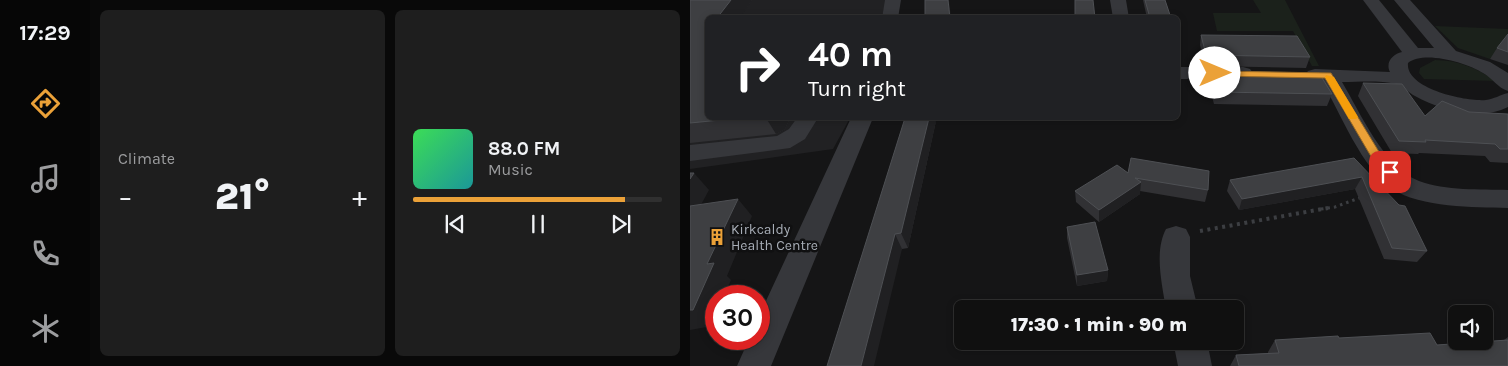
<!DOCTYPE html>
<html lang="en">
<head>
<meta charset="utf-8">
<style>
  body { margin:0; font-family:Karla,sans-serif; background:#1e1e1e; color:#f1f3f6; height:100vh; display:flex; flex-direction:column; font-size:19px; white-space:nowrap }
  * { box-sizing:border-box; margin:0 }
  p { font-size:16px; color:#9c9d9f }
  .icon { flex:none; width:28px; height:28px; fill:none; stroke:currentColor; stroke-width:2; stroke-linecap:round; stroke-linejoin:round }
  .map { position:relative; flex:1; overflow:hidden }
  .sheet { display:flex; flex-direction:column; gap:10px; padding:10px; background:#090909; width:600px }
  .sheet>* { flex:none }
  .banner { position:absolute; left:15px; top:15px; width:475px; height:105px; border-radius:8px; box-shadow:0 2px 8px #0003,0 0 0 1px #303030; background:#202124; color:#fff; overflow:hidden }
  .controls { position:absolute; left:758px; top:305px; display:grid; gap:10px }
  .controls a { display:grid; place-items:center; width:45px; height:45px; border-radius:8px; background:#101010; box-shadow:0 2px 8px #0003,0 0 0 1px #303030; font-size:25px }
  .speed { position:absolute; left:15px; top:285px; display:flex; gap:10px; font-size:25px; font-weight:700; text-align:center }
  .speed>* { display:grid; place-content:center; width:65px; height:65px; border-radius:50%; background:#101010; box-shadow:0 2px 8px #0003,0 0 0 1px #303030; line-height:1 }
  .speed .limit { border:8px solid #d22; background:#fff; color:#111 }
  .pin { position:absolute; display:grid; place-items:center; width:42px; height:42px; color:#fff; margin:-21px; border-radius:10px; box-shadow:0 2px 8px #0006 }
  .me { position:absolute; width:55px; margin:-28px; rotate:90deg; stroke-linejoin:round; filter:drop-shadow(0 0 4px #0008) }
  .turn { display:flex; align-items:center; gap:18px; height:105px; padding:0 20px; font-size:22px }
  .turn .icon { width:65px; height:65px; stroke-width:2.5 }
  .turn b { display:block; font-size:35px; line-height:42px }
  .big { font-size:38px; font-weight:800; line-height:1.1 }
  .sheet .card { flex:1; display:flex; flex-direction:column; justify-content:center; gap:8px; min-width:0; padding:0 18px; border-radius:8px; background:#1e1e1e }
  .song { display:flex; align-items:center; gap:15px }
  .cover { width:60px; height:60px; border-radius:8px; background:linear-gradient(135deg,hsl(130 70% 55%),hsl(180 70% 35%)) }
  .played { height:5px; border-radius:2px; background:linear-gradient(90deg,#eba138 85%,#303030 85%) }
  .keys { display:flex; justify-content:space-around; direction:ltr }
  .heat { display:flex; justify-content:space-between; align-items:center; font-size:28px; direction:ltr }
  .sheet .tiles { flex:1; display:grid; gap:10px; grid-template-columns:repeat(2,1fr) }
  .trip { position:absolute; left:264px; top:300px; width:290px; height:50px; border-radius:8px; background:#101010; box-shadow:0 2px 8px #0003,0 0 0 1px #303030; font-weight:800; line-height:50px; text-align:center }
  main { display:flex; flex:1; min-height:0 }
  .tabs { display:flex; flex-direction:column; width:90px; justify-content:space-around; align-items:center; background:#060606; color:#9c9d9f }
  .tabs .icon { width:35px; height:35px }
  .tabs .active { color:#eba138 }
  .tabs b { font-size:22px; color:#f1f3f6 }
  .map>svg:first-child { display:block }
  .built { fill:#212123 }
  .green { fill:#1b211b }
  .lines { fill:none; stroke-linecap:round; stroke-linejoin:round }
  .path-far1 { stroke:#3c3e42; stroke-width:3; stroke-dasharray:2.5 4; stroke-linecap:butt }
  .path { stroke:#3c3e42; stroke-width:4; stroke-dasharray:3 4.5; stroke-linecap:butt }
  .minor { fill:#36373b; fill-rule:evenodd }
  .wall { fill:#313134 }
  .shaded-wall { fill:#202022 }
  .building { fill:#3e3f42; stroke:#4e5054 }
  .route { fill:#eba138; stroke:#996924 }
  .slow { fill:#f59e0b }
  .labels { text-anchor:middle; stroke-width:5; stroke-linejoin:round; paint-order:stroke }
  .poi-label { font-size:14px; fill:#a7adb6; stroke:#101011; text-anchor:start }
</style>
</head>
<body>
<main>
<nav class="tabs">
<b>17:29</b>
<svg class="icon active" aria-label="directions" viewBox="0 0 24 24"><path d="M12 3l9 9-9 9-9-9zM9 14v-3h6M13 9l2 2-2 2"/></svg>
<svg class="icon" aria-label="music" viewBox="0 0 24 24"><path d="M9 18V5l10-2v13"/><circle cx="6" cy="18" r="3"/><circle cx="16" cy="16" r="3"/></svg>
<svg class="icon" aria-label="phone" viewBox="0 0 24 24"><path d="M5 4h4l2 5-3 2q2 4 5 5l2-3 5 2v4C11 20 4 13 5 4z"/></svg>
<svg class="icon" aria-label="climate" viewBox="0 0 24 24"><path d="M12 3v18M4 7l16 10M4 17L20 7"/></svg>
</nav>
<section class="sheet">
<div class="tiles">
<div class="card"><p>Climate</p>
<div class="heat"><a>−</a><b class="big">21°</b><a>+</a></div>
</div>
<div class="card">
<div class="song"><i class="cover"></i><div><b>88.0 FM</b><p>Music</p></div></div>
<div class="played"></div>
<div class="keys"><svg class="icon" aria-label="previous" viewBox="0 0 24 24"><path d="M18 5L8 12l10 7zM5 5v14"/></svg><svg class="icon" aria-label="pause" viewBox="0 0 24 24"><path d="M8 5v14M16 5v14"/></svg><svg class="icon" aria-label="next" viewBox="0 0 24 24"><path d="M6 5l10 7-10 7zM19 5v14"/></svg></div>
</div>
</div>
</section>
<div class="map">
<svg width="818" height="366" viewBox="0 0 818 366">
  <rect width="100%" height="100%" fill="#151516"/>
  <path class="built" d="M 0,0 L 196,0 L 192,17 L 18,18 L 18,118 L 160,118 L 143,149 L 0,169 Z"/>
  <path class="green" d="M 563,0 L 595,0 L 629,66 L 622,66 L 603,31 L 527,31 L 523,13 L 571,13 Z
    M 745,26 L 818,29 L 818,37 L 800,59 L 768,48 Z
    M 745,60 C 769,60 787,69 807,81 L 734,79 L 729,73 L 730,68 Z"/>
  <g class="lines">
    <path class="path-far1" d="M 631,209 L 645,207 L 672,197"/>
    <path class="path" d="M 510,231 L 638,208"/>
    <path class="minor" d="M 195,0 L 211,0 L 208,18 L 192,18 Z
      M 420,0 L 436,0 L 439,18 L 423,18 Z
      M 673,0 L 689,0 L 728,48 L 744,48 L 704,0 L 720,0 L 766,51 L 800,62 L 818,73 L 818,91 C 808,88 802,78 793,73 C 777,63 734,50 718,63 C 715,89 777,102 796,100 C 804,99 810,95 818,93 L 818,107 C 791,121 750,110 725,96 C 719,93 712,85 706,84 C 689,80 669,82 652,82 C 670,112 694,168 729,181 C 756,191 790,189 818,190 L 818,208 C 783,207 732,208 702,189 C 673,170 649,111 632,81 L 618,79 L 615,75 L 618,71 L 625,69 L 700,72 C 695,62 703,54 712,52 Z
      M 488,67 L 553,67 L 560,69 L 563,73 L 560,77 L 553,79 L 488,79 Z
      M 107,118 L 128,118 L 115,139 L 100,148 L 0,161 L 0,145 L 87,136 L 99,129 Z
      M 161,118 L 183,118 L 81,366 L 47,366 L 59,339 L 69,339 L 69,316 Z
      M 486,226 L 496,229 L 500,237 L 500,276 L 508,309 L 476,309 C 472,284 464,252 476,229 Z
      M 483,341 L 517,341 L 522,366 L 488,366 Z"/>
  </g>
  <path class="wall" d="M 0,0 L 62,0 L 50,17 L 72,15 L 73,18 L 18,18 L 18,118 L 100,118 L 95,129 L 86,134 L 0,143 Z
    M 453,0 L 475,0 L 481,18 L 457,18 Z
    M 818,34 L 818,65 L 800,59 L 807,48 Z
    M 511,35 L 620,57 L 616,68 L 515,66 L 510,45 Z
    M 520,71 L 642,94 L 637,106 L 524,104 L 518,82 Z
    M 673,83 L 735,116 L 779,112 L 818,114 L 818,163 L 800,162 L 795,156 L 729,153 L 728,154 L 702,153 L 668,96 Z
    M 246,121 L 218,248 L 212,249 L 137,366 Z
    M 664,158 L 737,251 L 727,262 L 694,259 L 665,189 L 549,210 L 537,191 L 540,180 Z
    M 438,173 L 518,190 L 515,202 L 450,191 L 450,194 L 409,222 L 386,202 L 385,191 Z
    M 377,227 L 418,270 L 417,281 L 387,286 L 377,238 Z
    M 818,337 L 818,366 L 540,366 L 546,355 L 578,353 L 578,352 L 585,340 L 649,338 L 747,345 L 814,340 Z"/>
  <path class="shaded-wall" d="M 41,0 L 62,0 L 50,18 L 27,18 Z
    M 258,0 L 259,0 L 261,18 L 260,18 Z
    M 76,118 L 100,118 L 95,129 L 86,134 Z
    M 239,118 L 245,118 L 246,121 L 218,248 L 211,233 Z
    M 4,173 L 19,190 L 0,225 L 0,179 Z
    M 672,177 L 665,189 L 549,210 L 552,199 Z
    M 451,182 L 450,194 L 409,222 L 409,210 Z
    M 48,199 L 62,216 L 37,276 L 41,280 L 34,296 L 26,296 L 26,315 L 22,326 L 0,330 L 0,310 L 17,264 Z
    M 205,234 L 212,249 L 184,366 L 171,366 Z
    M 418,270 L 417,281 L 387,286 L 387,275 Z"/>
  <path class="building" d="M 0,0 L 41,0 L 27,18 L 18,18 L 18,118 L 51,118 L 0,123 Z
    M 235,0 L 258,0 L 260,18 L 235,18 Z
    M 385,0 L 403,0 L 405,18 L 385,18 Z
    M 455,0 L 475,0 L 481,18 L 460,18 Z
    M 72,15 L 71,18 L 48,18 Z
    M 818,34 L 818,52 L 807,48 Z
    M 511,35 L 607,36 L 620,57 L 516,55 Z
    M 520,71 L 629,73 L 642,94 L 526,92 Z
    M 673,83 L 712,84 L 735,116 L 752,101 L 779,112 L 818,114 L 818,149 L 810,149 L 805,144 L 735,140 L 736,142 L 709,141 Z
    M 215,118 L 239,118 L 211,233 L 205,234 L 171,366 L 137,366 Z
    M 441,158 L 519,171 L 518,190 L 445,178 L 451,182 L 409,210 L 385,191 L 427,165 L 438,173 Z
    M 664,158 L 709,205 L 715,206 L 737,251 L 702,248 L 672,177 L 552,199 L 540,180 Z
    M 0,173 L 4,173 L 0,179 Z
    M 48,199 L 17,264 L 24,263 L 3,310 L 0,310 L 0,206 Z
    M 405,222 L 418,270 L 387,275 L 377,227 Z
    M 740,333 L 747,345 L 818,340 L 818,366 L 549,366 L 546,355 L 589,353 L 585,340 L 648,336 L 649,338 Z"/>
  <path class="route" d="M 522,71 L 641,73 L 694,160 L 705,172 L 704,175 L 696,175 L 686,165 L 635,78 L 525,76 L 521,73 Z"/>
  <path class="slow" d="M 636,75 L 644,77 L 668,117 L 666,119 L 659,119 L 635,77 Z"/>
  <defs>
    <g id="building-bare" transform="scale(1.35)"><path d="M-4-6H4V6H1V3H-1V6H-4ZM-2.5-4.3h1.7v1.8h-1.7ZM.8-4.3h1.7v1.8H.8ZM-2.5-1h1.7V.8h-1.7ZM.8-1h1.7V.8H.8Z" fill="#eba138" stroke="#101011" stroke-width="2.5" paint-order="stroke"/></g>
  </defs>
  <g fill-rule="evenodd">
    <use href="#building-bare" x="27" y="237"/>
  </g>
  <g class="labels">
    <g class="poi-label">
      <text x="41" y="234">Kirkcaldy<tspan x="41" dy="16">Health Centre</tspan></text>
    </g>
  </g>
</svg>
<div class="controls">
<a><svg class="icon" aria-label="sound" viewBox="0 0 24 24"><path d="M4 9h4l5-4v14l-5-4H4zM17 9q2 3 0 6"/></svg></a>
</div>
<div class="speed"><div class="limit">30</div></div>
<div class="pin" style="left:700px;top:172px;background:#d93025"><svg class="icon" aria-label="arrive" viewBox="0 0 24 24"><path d="M6 21V4h12l-3 4 3 4H6"/></svg></div>
<svg class="me" style="left:525px;top:73px" viewBox="-20 -20 40 40"><circle r="19" fill="#fff"/><path d="M0-13L10 11 0 6-10 11z" fill="#eba138"/></svg>
<div class="trip">17:30 · 1 min · 90 m</div>
<div class="banner">
<div class="turn"><svg class="icon" aria-label="right" viewBox="0 0 24 24"><path d="M7 20v-9h11M14 6l5 5-5 5"/></svg><div><b>40 m</b>Turn right</div></div>
</div>
</div>
</main>
</body>
</html>
